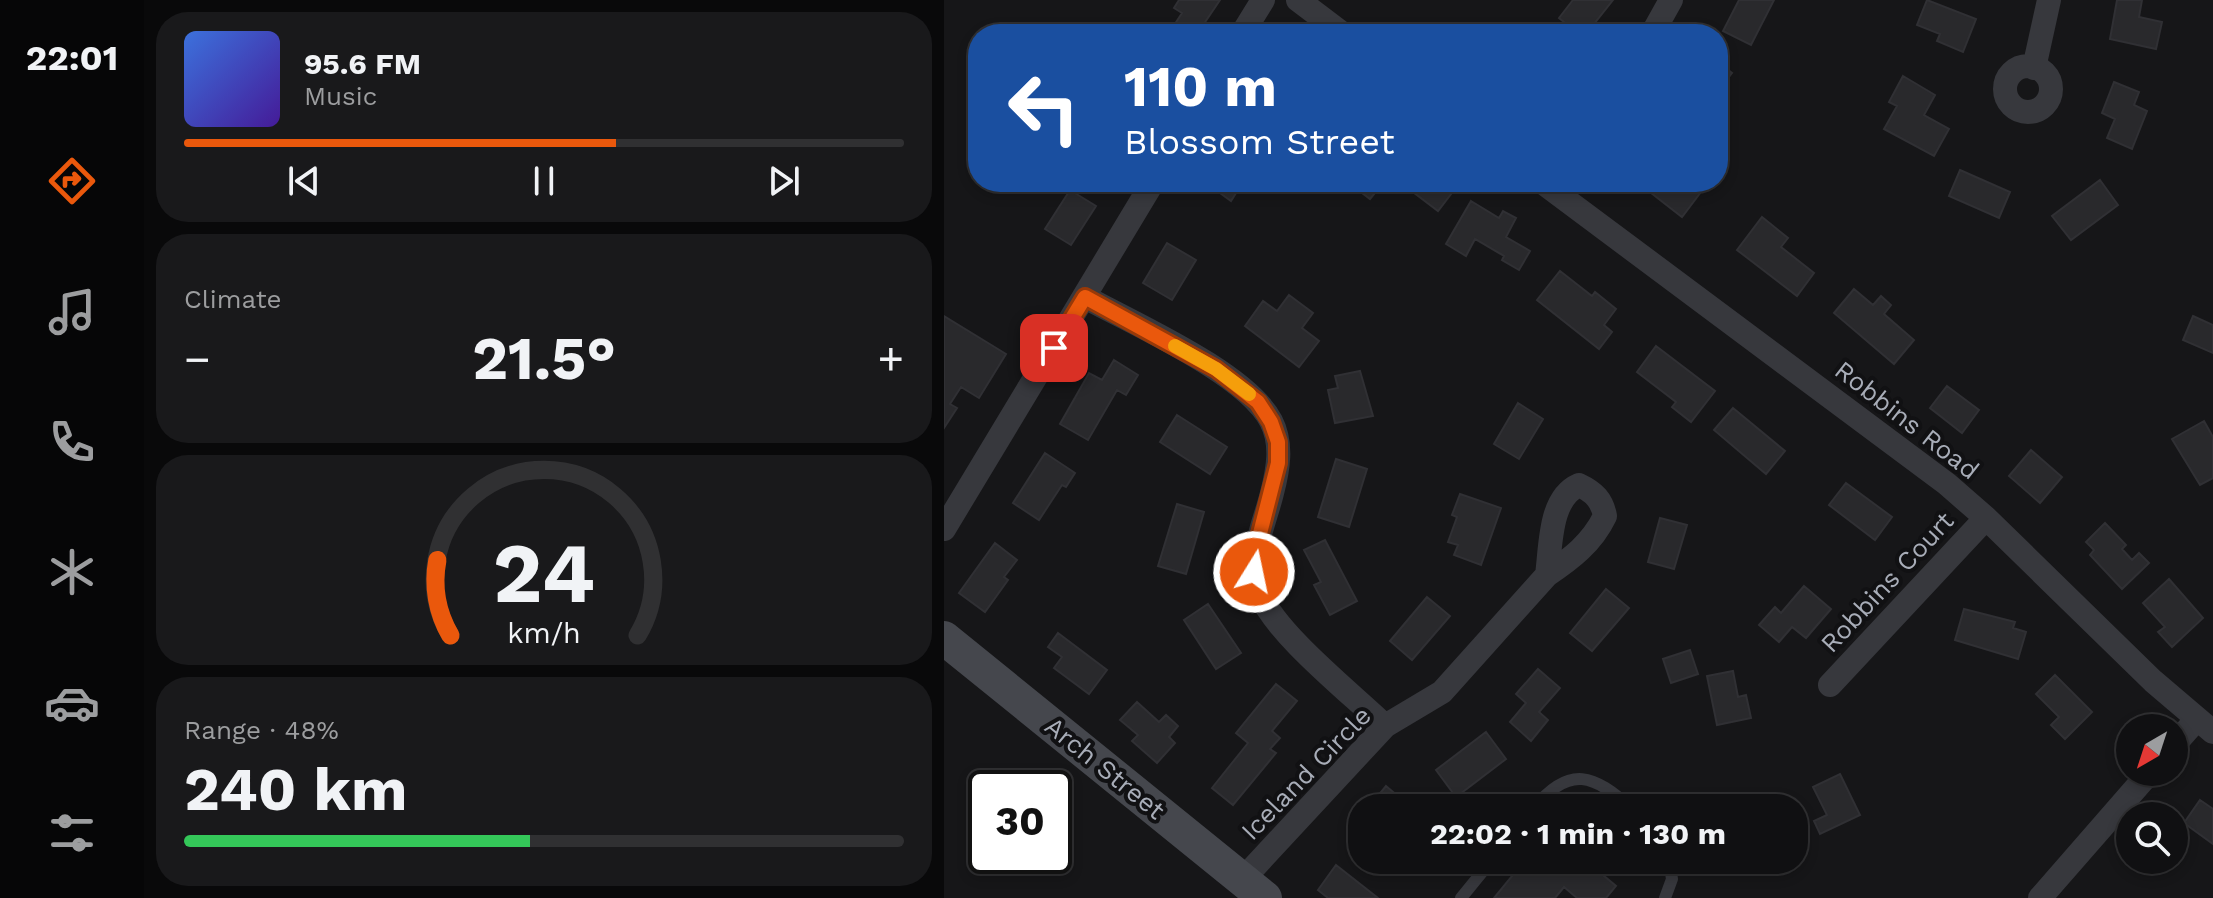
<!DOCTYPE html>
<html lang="en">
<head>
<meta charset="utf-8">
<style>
  body { margin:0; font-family:"Work Sans",sans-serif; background:#19191b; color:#f1f3f6; height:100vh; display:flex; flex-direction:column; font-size:30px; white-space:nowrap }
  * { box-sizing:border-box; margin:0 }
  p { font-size:26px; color:#9c9d9f }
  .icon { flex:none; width:44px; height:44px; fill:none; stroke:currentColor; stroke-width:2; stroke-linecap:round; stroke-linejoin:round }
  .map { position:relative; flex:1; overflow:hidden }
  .drawer { display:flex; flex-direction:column; gap:12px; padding:12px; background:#09090a; width:800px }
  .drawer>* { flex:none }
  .guide { position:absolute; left:24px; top:24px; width:760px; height:168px; border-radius:32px; box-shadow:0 4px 12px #0003,0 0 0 2px #303032; background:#1a4fa0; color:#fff; overflow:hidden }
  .needle { width:52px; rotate:219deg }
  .tools { position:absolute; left:1172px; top:714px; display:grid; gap:16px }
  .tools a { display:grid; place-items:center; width:72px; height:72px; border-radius:50%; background:#101012; box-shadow:0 4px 12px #0003,0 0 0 2px #303032; font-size:40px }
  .speed { position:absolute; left:24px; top:770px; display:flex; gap:16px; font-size:40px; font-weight:700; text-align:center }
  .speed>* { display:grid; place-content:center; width:104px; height:104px; border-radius:50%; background:#101012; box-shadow:0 4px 12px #0003,0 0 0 2px #303032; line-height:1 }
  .speed .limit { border:4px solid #111; border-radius:12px; background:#fff; color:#111 }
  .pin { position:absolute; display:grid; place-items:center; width:68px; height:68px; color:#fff; margin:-34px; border-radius:16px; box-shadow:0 4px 12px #0006 }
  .me { position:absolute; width:88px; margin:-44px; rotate:10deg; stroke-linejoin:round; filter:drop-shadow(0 0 6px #0008) }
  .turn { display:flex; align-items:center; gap:28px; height:168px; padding:0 24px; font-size:36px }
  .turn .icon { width:104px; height:104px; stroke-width:2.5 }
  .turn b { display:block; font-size:56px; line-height:68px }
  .big { font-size:60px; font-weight:700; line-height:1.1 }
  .drawer .card { flex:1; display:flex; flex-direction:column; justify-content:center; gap:12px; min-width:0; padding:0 28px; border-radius:32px; background:#19191b }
  .drawer .dial { align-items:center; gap:0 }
  .dial svg { height:208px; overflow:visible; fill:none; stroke:#303032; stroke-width:7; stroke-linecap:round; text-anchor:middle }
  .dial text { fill:#f1f3f6; stroke:none }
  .song { display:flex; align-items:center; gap:24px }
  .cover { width:96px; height:96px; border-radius:12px; background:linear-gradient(135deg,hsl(220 70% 55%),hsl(260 70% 35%)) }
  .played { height:8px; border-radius:4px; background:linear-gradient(90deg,#ea580c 60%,#303032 60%) }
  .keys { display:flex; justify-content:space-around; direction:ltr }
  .heat { display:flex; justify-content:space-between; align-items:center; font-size:44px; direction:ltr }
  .charge { height:12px; border-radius:6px; background:linear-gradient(90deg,#34c759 48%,#303032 0) }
  .trip { position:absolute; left:404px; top:794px; width:460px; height:80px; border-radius:32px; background:#101012; box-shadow:0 4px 12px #0003,0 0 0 2px #303032; font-weight:700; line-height:80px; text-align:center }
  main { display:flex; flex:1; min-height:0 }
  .tab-bar { display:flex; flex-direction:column; width:144px; justify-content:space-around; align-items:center; background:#060607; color:#9c9d9f }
  .tab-bar .icon { width:56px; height:56px }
  .tab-bar .selected { color:#ea580c }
  .tab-bar b { font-size:36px; color:#f1f3f6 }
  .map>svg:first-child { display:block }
  .building { fill:#29292c; stroke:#303034; stroke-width:2 }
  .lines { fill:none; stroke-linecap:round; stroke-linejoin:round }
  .lane { stroke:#37383d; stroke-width:12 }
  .street { stroke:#37383d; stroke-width:24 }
  .secondary { stroke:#45474d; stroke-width:34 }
  .route-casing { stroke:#983908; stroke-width:20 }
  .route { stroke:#ea580c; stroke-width:14 }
  .slow { stroke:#f59e0b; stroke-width:14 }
  .labels { text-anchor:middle; stroke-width:8; stroke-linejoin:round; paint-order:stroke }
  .street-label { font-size:26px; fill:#a8adb8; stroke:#111113 }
</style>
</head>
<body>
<main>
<nav class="tab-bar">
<b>22:01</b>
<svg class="icon selected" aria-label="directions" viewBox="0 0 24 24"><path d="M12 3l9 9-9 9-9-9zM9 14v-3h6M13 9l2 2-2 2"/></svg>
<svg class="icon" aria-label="music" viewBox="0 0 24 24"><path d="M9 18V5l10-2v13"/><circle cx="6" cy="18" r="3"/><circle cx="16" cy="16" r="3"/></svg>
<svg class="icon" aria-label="phone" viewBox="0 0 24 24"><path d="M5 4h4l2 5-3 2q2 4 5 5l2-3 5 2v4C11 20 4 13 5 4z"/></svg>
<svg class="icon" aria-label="climate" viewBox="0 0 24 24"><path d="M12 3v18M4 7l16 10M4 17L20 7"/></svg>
<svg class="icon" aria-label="car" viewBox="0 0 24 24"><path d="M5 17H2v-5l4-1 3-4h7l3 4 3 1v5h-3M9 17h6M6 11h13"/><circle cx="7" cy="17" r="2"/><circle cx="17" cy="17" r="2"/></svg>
<svg class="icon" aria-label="filters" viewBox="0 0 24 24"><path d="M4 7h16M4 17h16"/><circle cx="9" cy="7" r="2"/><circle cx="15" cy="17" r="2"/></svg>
</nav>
<section class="drawer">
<div class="card">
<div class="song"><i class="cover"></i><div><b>95.6 FM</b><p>Music</p></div></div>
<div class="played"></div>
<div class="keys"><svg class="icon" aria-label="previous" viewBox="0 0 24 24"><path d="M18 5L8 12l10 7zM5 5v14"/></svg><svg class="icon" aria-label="pause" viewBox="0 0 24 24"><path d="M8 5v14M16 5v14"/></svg><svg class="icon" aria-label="next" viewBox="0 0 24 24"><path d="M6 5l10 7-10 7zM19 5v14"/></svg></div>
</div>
<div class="card"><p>Climate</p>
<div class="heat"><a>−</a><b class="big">21.5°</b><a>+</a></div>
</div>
<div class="card dial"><svg viewBox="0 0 100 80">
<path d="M14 69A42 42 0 1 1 86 69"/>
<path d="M14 69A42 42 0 0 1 9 40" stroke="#ea580c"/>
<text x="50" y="56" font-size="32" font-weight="700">24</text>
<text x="50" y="72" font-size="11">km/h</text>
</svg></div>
<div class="card"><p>Range · 48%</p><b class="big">240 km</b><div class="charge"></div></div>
</section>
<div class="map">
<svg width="1269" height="898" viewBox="0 0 1269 898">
  <rect width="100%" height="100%" fill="#161618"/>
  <path class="building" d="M 235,0 L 276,0 L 253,34 L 232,34 L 227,30 L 238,13 L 230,8 Z
    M 629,0 L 669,0 L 642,34 L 635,34 L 615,18 Z
    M 795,0 L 830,0 L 807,45 L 779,31 Z
    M 983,0 L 1032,19 L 1019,52 L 993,41 L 996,34 L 973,25 Z
    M 1173,0 L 1198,0 L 1195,17 L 1218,22 L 1212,49 L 1166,39 Z
    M 774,62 L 788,73 L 774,91 Z
    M 959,76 L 991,95 L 980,115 L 1005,129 L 990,156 L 940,129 L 953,106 L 945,102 Z
    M 1170,82 L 1195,92 L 1190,105 L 1203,111 L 1188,149 L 1163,138 L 1171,119 L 1158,113 Z
    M 1016,170 L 1066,192 L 1055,218 L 1005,196 Z
    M 1156,180 L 1174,205 L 1127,240 L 1108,216 Z
    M 261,182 L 299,182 L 287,201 Z
    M 412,182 L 510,182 L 514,185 L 494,211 L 457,183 L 450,192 L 439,183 L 426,199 L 409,186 Z
    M 693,182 L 753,182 L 760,188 L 738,217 Z
    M 126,190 L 152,206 L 127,245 L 101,229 Z
    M 527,201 L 555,218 L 559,211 L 572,218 L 562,237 L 586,251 L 575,270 L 558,260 L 560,256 L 531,239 L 522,256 L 502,244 Z
    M 818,217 L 844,238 L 837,247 L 870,273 L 853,296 L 793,250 Z
    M 223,243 L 252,260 L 228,300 L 199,283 Z
    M 616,271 L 648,296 L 651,292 L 672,309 L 660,325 L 668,332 L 655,349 L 593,300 Z
    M 910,289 L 929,305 L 937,296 L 947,305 L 940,314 L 970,340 L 950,364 L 890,313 Z
    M 345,295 L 369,313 L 358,328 L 375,341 L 355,367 L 301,326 L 319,301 L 333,311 Z
    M 0,316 L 62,354 L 35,398 L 17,387 L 6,404 L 13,408 L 0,428 Z
    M 1249,316 L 1269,325 L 1269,353 L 1239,340 Z
    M 712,346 L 771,391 L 747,422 L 728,407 L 732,402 L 693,372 Z
    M 170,360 L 194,375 L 182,395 L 173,390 L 144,440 L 116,424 L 145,373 L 158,380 Z
    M 416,371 L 429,416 L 391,423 L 384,390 L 394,388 L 391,376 Z
    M 1003,386 L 1035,410 L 1018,433 L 986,408 Z
    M 574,403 L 599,419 L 575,459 L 550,444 Z
    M 789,408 L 841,451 L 822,474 L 770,430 Z
    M 233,415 L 283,447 L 266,474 L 216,442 Z
    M 1260,421 L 1269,437 L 1269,478 L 1256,485 L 1228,439 Z
    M 1087,450 L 1118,477 L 1096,503 L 1065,476 Z
    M 101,453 L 131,473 L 122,487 L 118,485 L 95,520 L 69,503 Z
    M 392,459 L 423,469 L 405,527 L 374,517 Z
    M 902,483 L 948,517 L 931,540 L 885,505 Z
    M 516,494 L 557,508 L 537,565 L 510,555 L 514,545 L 504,542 L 513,517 L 508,515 Z
    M 233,504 L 260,512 L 242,574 L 214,566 Z
    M 716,518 L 743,525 L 730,569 L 704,562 Z
    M 1161,523 L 1182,545 L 1178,549 L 1188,560 L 1195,553 L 1205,563 L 1178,589 L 1146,555 L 1150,550 L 1142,542 Z
    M 381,540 L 413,601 L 386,615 L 370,585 L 377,582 L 360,550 Z
    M 51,543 L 73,560 L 60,577 L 64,580 L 41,612 L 15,593 Z
    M 1225,579 L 1259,618 L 1228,647 L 1214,632 L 1221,627 L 1199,603 Z
    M 860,586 L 887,609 L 862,638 L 848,627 L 835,642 L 815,625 L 831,607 L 837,613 Z
    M 662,589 L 685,608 L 648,651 L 626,633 Z
    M 483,597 L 506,616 L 468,660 L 446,641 Z
    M 264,604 L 297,653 L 272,669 L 240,620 Z
    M 1020,609 L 1071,622 L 1069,628 L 1082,632 L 1074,659 L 1011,640 Z
    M 114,633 L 163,670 L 145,694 L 110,668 L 118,657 L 104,647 Z
    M 746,650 L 754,674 L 727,683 L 719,659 Z
    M 594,669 L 616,688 L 595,712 L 604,720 L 587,741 L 566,722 L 582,703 L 572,694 Z
    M 789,671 L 794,697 L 802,695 L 807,718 L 773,725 L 763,676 Z
    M 1111,675 L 1148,712 L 1121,739 L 1107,725 L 1115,717 L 1092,694 Z
    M 332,684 L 353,701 L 328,731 L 336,738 L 326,749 L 332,753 L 289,805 L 268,788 L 304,743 L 292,733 Z
    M 193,702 L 215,722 L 222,715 L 234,726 L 225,737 L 231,743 L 213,763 L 188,741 L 194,735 L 176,720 Z
    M 542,732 L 562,759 L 512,797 L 492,770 Z
    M 896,774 L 916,815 L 876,834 L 870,821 L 883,815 L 869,787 Z
    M 442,786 L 468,808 L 424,808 Z
    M 1256,800 L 1269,809 L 1269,844 L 1240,823 Z
    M 572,860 L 641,860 L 672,886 L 662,898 L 633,898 L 620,887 L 611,898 L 550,898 L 573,870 L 568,865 Z
    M 392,865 L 434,898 L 384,898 L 374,890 Z"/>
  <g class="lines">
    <path class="lane" d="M 590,808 C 626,764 650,775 687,808
      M 517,898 L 548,860
      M 721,898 L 728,879 L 725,860"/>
    <path class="street" d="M 354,0 L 399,34
      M 298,34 L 319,0
      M 708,34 L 727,0
      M1061 89a23 23 0 1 1 46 0a23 23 0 1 1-46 0Z
      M 1090,68 L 1105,0
      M 598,182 L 1003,484 L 1042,518 L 1209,681 L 1269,732
      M 141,297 C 190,324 302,373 327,421 C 339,444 334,470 328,493 C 320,526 302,560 316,594 C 332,634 408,694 441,726
      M 635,485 C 650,492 658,500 661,516 C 648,543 627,559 603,575 C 607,546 605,498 635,485 Z
      M 0,529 L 209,182
      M 886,685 L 1042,518
      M 1230,745 L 1252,720
      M 299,879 L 441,726 L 498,692 L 603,575
      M 1096,898 L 1206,772"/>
    <path class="secondary" d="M 0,638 L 321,898"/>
  </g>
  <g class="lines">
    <g class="route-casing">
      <path id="route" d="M 110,348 L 141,297 L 272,369 L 314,402 L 327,422 L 334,442 L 334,463 L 311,553 L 310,572"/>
    </g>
    <use href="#route" class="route"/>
    <path class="slow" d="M 231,346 L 272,369 L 305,394"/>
  </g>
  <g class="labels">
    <g class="street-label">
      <text transform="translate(963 420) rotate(38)" y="9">Robbins Road</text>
      <text transform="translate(943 582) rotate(-47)" y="9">Robbins Court</text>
      <text transform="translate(161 768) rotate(39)" y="9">Arch Street</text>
      <text transform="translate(362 773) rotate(-46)" y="9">Iceland Circle</text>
    </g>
  </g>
</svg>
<div class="tools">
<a><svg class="needle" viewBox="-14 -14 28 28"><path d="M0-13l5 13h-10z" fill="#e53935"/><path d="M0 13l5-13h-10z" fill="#9c9d9f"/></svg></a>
<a><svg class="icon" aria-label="search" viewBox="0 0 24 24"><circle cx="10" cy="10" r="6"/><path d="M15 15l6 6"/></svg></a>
</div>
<div class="speed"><div class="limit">30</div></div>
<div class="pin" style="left:110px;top:348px;background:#d93025"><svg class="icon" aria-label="arrive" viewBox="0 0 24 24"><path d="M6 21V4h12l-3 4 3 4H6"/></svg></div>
<svg class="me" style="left:310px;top:572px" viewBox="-20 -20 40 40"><circle r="17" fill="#ea580c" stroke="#fff" stroke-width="3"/><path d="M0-11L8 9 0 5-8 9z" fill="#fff"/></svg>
<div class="trip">22:02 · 1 min · 130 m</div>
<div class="guide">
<div class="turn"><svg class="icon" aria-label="left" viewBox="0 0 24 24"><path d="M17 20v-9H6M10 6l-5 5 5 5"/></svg><div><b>110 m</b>Blossom Street</div></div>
</div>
</div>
</main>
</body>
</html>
